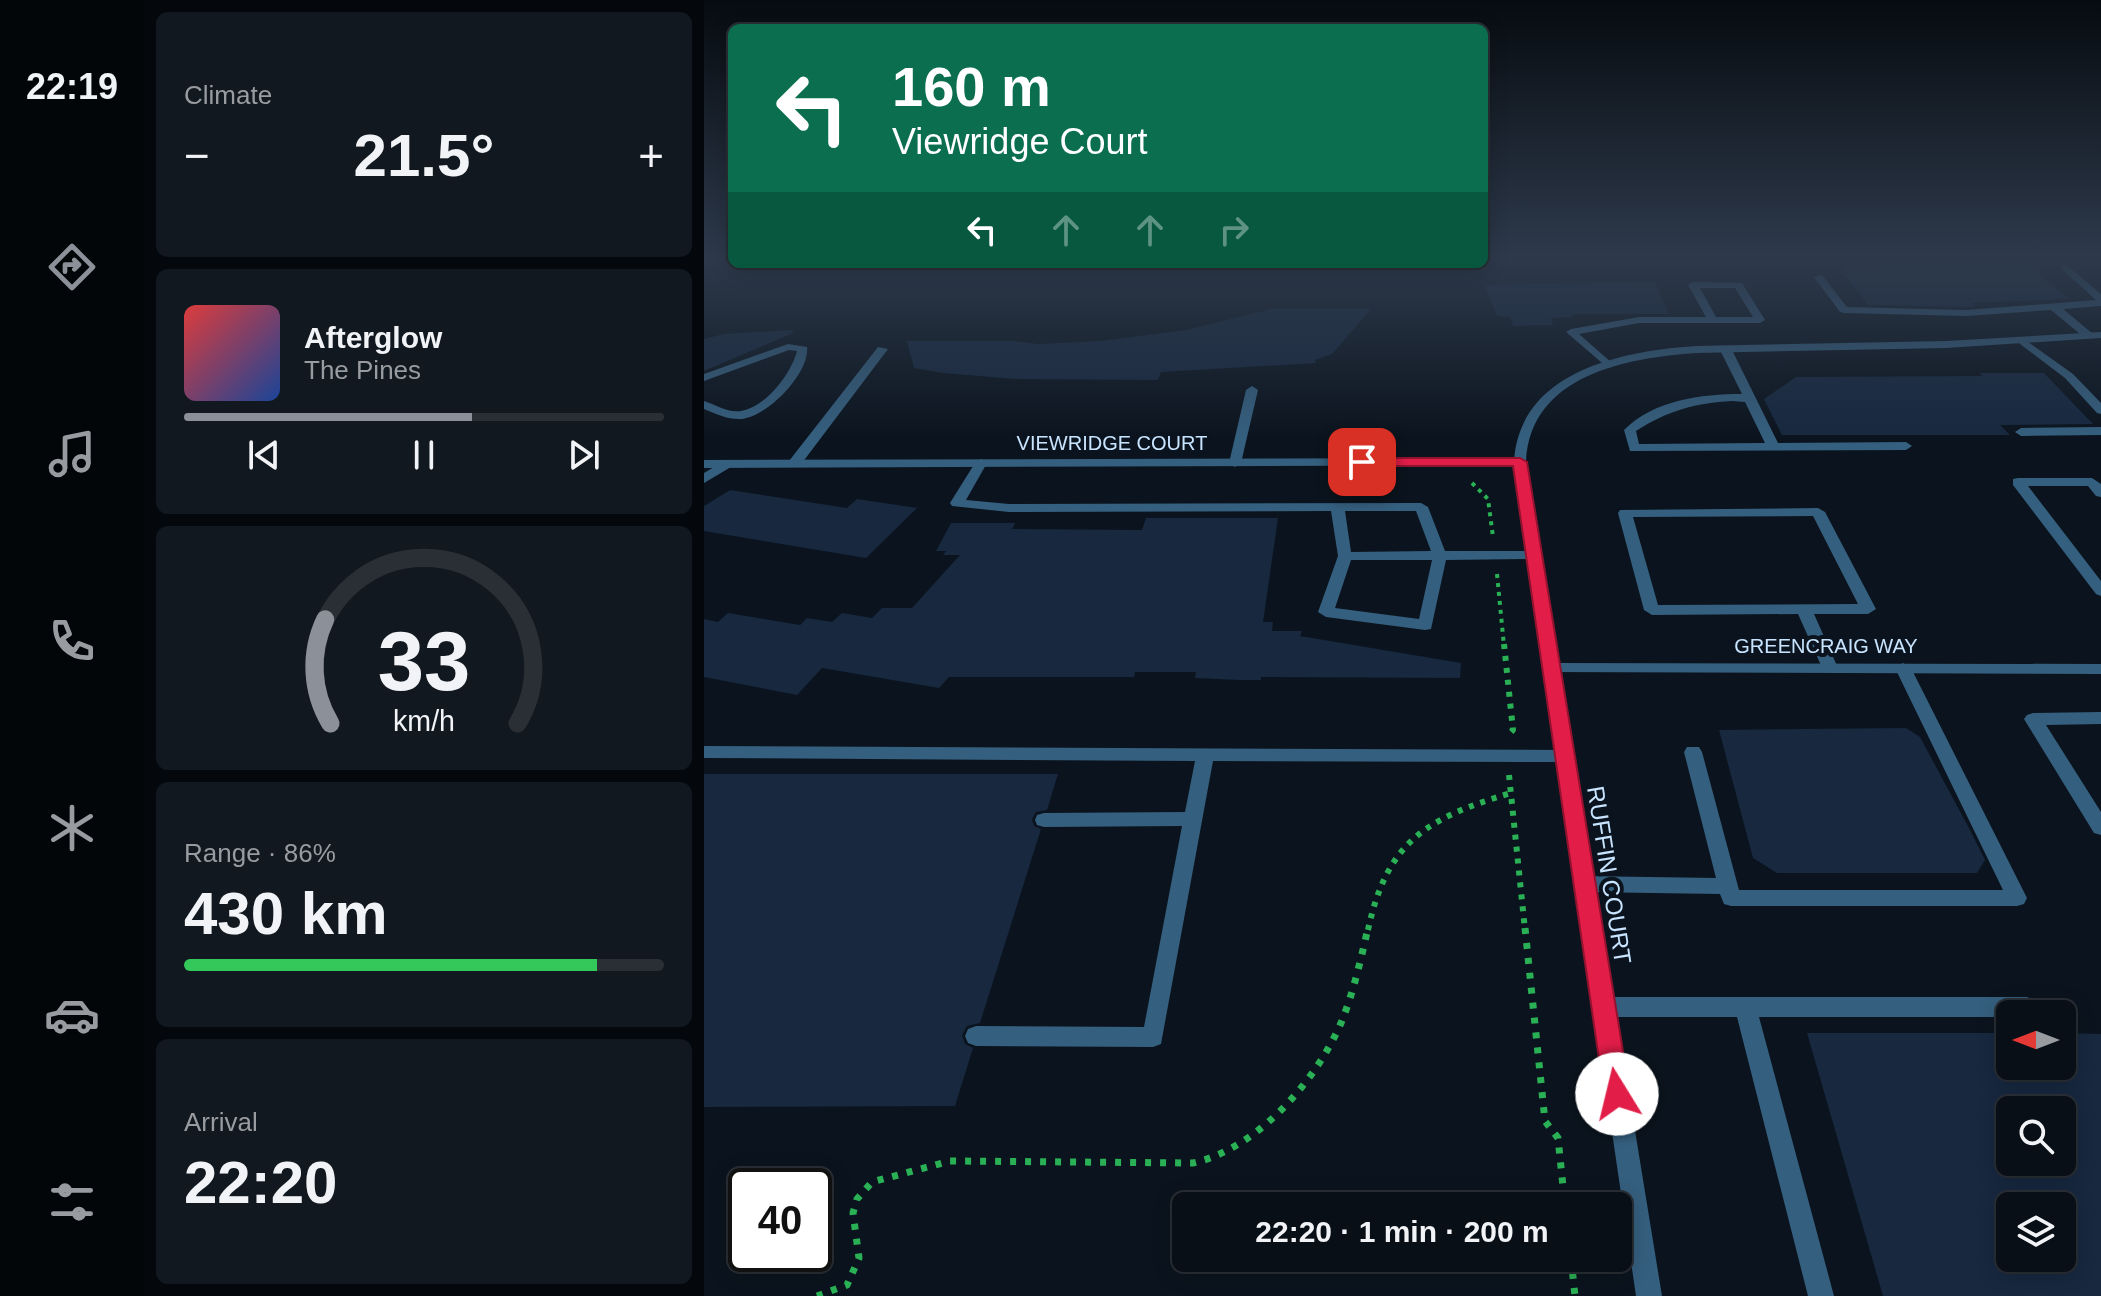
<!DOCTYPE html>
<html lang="en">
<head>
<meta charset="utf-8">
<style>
  body { margin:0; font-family:Helvetica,sans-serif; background:#11181f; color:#f1f3f6; height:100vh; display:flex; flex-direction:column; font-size:30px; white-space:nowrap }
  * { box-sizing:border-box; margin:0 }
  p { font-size:26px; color:#989ca1 }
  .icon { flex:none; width:44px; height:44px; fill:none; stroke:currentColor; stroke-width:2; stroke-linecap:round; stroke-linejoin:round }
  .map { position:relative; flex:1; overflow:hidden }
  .side { display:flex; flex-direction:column; gap:12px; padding:12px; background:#04080c; width:560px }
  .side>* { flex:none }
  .top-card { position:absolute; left:24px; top:24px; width:760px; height:244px; border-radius:12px; box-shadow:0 4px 20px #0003,0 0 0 2px #292f35; background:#0b6e4f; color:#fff; overflow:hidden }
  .needle { width:52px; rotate:270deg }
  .controls { position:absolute; left:1292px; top:1000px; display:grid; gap:16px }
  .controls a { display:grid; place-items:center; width:80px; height:80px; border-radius:12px; background:#080f16; box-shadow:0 4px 20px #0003,0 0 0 2px #292f35; font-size:40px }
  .speed { position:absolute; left:24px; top:1168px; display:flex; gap:16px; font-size:40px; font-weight:700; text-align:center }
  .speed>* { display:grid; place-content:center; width:104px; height:104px; border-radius:50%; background:#080f16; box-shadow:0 4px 20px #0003,0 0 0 2px #292f35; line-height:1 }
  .speed .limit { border:4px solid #111; border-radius:12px; background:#fff; color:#111 }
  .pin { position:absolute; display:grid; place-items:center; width:68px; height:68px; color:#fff; margin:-34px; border-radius:16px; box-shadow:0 4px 12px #0006 }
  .me { position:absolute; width:88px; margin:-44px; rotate:351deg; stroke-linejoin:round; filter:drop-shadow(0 0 6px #0008) }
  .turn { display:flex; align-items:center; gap:28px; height:168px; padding:0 32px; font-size:36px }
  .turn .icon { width:104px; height:104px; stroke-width:2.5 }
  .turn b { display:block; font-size:56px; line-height:68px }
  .lanes { display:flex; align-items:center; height:76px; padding:0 32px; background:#0003; justify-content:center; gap:40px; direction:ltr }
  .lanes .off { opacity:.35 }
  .big { font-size:60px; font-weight:800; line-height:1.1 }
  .side .widget { flex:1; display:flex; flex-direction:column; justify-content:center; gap:12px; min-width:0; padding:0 28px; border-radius:12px; background:#11181f }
  .side .dial { align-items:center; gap:0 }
  .dial svg { height:208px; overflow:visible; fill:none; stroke:#292f35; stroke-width:7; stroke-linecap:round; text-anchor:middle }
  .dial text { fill:#f1f3f6; stroke:none }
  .song { display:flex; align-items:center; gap:24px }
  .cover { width:96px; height:96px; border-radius:12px; background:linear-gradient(135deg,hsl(0 70% 55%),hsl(220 70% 35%)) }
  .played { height:8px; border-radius:4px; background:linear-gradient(90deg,#8c9099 60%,#292f35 60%) }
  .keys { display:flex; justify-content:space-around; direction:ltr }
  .heat { display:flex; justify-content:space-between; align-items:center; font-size:44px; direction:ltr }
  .charge { height:12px; border-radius:6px; background:linear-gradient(90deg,#34c759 86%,#292f35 0) }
  .trip { position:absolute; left:468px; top:1192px; width:460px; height:80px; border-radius:12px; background:#080f16; box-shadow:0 4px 20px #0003,0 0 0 2px #292f35; font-weight:800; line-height:80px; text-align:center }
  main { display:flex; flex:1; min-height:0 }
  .tab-bar { display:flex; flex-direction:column; width:144px; justify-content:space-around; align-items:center; background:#030609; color:#989ca1 }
  .tab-bar .icon { width:56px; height:56px }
  .tab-bar .selected { color:#8c9099 }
  .tab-bar b { font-size:36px; color:#f1f3f6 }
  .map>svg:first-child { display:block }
  .building { fill:#17283f; fill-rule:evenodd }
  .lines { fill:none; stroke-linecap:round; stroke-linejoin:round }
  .path-far2 { stroke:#2ab055; stroke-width:4; stroke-dasharray:4 5; stroke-linecap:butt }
  .path-far1 { stroke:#2ab055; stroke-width:6; stroke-dasharray:5 7; stroke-linecap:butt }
  .path { stroke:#2ab055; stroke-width:7; stroke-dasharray:6 9; stroke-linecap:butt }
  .service { fill:#355f7e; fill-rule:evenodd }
  .minor { fill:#355f7e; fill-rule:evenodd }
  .tertiary { fill:#355f7e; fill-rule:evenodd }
  .route { fill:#e11d48; stroke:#92132f; stroke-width:2 }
  .labels { text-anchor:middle; stroke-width:8; stroke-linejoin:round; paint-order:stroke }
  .street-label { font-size:20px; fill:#c8e4ff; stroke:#0b141e }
  .near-street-label { font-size:24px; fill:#c8e4ff; stroke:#0b141e }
</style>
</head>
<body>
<main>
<nav class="tab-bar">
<b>22:19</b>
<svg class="icon selected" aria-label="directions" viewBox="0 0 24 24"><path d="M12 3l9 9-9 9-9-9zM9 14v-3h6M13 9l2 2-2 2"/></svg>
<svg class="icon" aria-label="music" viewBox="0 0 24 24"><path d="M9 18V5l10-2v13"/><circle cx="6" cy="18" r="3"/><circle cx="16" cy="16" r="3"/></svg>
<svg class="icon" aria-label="phone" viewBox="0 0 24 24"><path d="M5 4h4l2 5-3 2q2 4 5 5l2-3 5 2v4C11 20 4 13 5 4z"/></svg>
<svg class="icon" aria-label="climate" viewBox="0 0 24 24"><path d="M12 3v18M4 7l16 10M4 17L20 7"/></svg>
<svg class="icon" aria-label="car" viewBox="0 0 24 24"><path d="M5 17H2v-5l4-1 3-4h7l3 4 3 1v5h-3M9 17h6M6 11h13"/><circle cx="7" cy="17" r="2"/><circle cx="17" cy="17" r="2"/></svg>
<svg class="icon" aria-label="filters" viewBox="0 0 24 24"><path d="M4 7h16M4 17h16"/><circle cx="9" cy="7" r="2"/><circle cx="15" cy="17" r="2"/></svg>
</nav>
<section class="side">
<div class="widget"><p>Climate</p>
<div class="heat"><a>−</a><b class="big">21.5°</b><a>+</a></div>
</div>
<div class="widget">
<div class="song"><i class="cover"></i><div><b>Afterglow</b><p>The Pines</p></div></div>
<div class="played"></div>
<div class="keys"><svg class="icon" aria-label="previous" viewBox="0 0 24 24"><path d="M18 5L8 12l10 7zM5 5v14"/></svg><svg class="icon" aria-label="pause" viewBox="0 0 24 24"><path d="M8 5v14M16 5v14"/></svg><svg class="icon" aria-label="next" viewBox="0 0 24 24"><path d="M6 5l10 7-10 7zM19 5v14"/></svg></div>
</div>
<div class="widget dial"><svg viewBox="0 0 100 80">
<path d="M14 69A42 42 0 1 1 86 69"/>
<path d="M14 69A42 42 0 0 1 12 29" stroke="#8c9099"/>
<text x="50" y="56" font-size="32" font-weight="700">33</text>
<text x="50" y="72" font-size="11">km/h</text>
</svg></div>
<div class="widget"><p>Range · 86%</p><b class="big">430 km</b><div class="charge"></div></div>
<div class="widget"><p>Arrival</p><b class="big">22:20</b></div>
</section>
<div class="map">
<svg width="1397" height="1296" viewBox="0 0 1397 1296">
  <rect width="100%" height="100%" fill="#0b141e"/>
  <path class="building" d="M 1323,264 L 1365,299 L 1268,303 L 1272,306 L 1267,307 L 1164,305 L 1140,274 L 1145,274 L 1138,267 Z
    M 951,282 L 965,314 L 868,314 L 869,317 L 847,318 L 849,325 L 809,326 L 806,317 L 793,316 L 780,285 Z
    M 568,309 L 667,309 L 628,354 L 611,360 L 612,363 L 457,372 L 454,380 L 311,379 L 239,373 L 210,368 L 203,341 L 310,341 L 334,344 L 398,341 L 482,330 Z
    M 88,330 L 89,333 L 0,371 L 0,339 L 20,334 Z
    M 1276,373 L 1340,373 L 1389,424 L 1296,425 L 1306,435 L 1078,435 L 1060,399 L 1092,377 L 1278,376 Z
    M 26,490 L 143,508 L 153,499 L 213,508 L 162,558 L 0,531 L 0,506 Z
    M 442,518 L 574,518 L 559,622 L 569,622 L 568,631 L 598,631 L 596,636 L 757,663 L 756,678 L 557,677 L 557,680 L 535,680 L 491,678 L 492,672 L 431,672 L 430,677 L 245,677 L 235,688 L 118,668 L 93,695 L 0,677 L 0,619 L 14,622 L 24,613 L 96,625 L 103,618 L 128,622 L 138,613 L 168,618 L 178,608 L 208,608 L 256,555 L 239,555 L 242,551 L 232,551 L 247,523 L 311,523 L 308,529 L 438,530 Z
    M 1202,728 L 1216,737 L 1266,830 L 1281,860 L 1273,873 L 1073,873 L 1049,858 L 1015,730 Z
    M 0,774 L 354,774 L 343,810 L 332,812 L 328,819 L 330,826 L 337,829 L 276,1023 L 263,1026 L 258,1035 L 261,1044 L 269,1048 L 251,1106 L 0,1107 Z
    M 1103,1033 L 1306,1033 L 1306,1066 L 1358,1066 L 1358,1033 L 1397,1034 L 1397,1296 L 1179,1296 ZM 1306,1110 L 1358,1110 L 1358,1162 L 1306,1162 ZM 1306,1206 L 1358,1206 L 1358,1258 L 1306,1258 Z"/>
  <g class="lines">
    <path class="path-far2" d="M 768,483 L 784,499 L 789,537
      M 793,574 L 800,646"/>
    <path class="path-far1" d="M 800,644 L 809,730 L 805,734
      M 805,775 L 821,930
      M 664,930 C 683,841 723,818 807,793"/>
    <path class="path" d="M 821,928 L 841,1121 L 854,1138 L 861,1206
      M 867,1258 L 871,1296
      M 113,1296 L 143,1285 L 155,1258 L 149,1213 L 153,1199 L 168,1182 L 246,1161 L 489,1163 C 553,1149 612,1081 637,1023 C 649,994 657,959 664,928"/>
    <path class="service" d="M 1361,264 L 1397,294 L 1397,306 L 1359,309 L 1389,334 L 1389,338 L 1381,338 L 1347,310 L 1262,316 L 1140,313 L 1136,312 L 1110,277 L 1118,275 L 1143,307 L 1262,310 L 1392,300 L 1358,269 L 1358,265 Z
      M 989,282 L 1038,283 L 1061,320 L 1056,323 L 935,323 L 875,334 L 908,363 L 908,367 L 904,368 L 862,332 L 867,329 L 935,317 L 1002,317 L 984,285 ZM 996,288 L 1031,288 L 1049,317 L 1012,317 Z
      M 1320,339 L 1369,374 L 1397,403 L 1397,414 L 1393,413 L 1361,378 L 1316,344 L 1315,342 Z
      M 84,344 L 103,347 C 106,373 64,416 38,419 C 25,420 12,414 0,409 L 0,401 C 12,405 24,413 37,411 C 62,407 87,374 93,351 L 85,350 L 0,381 L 0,374 Z
      M 174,347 L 184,349 L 95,467 L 85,467 L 85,461 Z
      M 1022,347 L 1028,350 L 1074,443 L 1202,442 L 1208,446 L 1202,450 L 926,451 L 920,430 C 950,400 997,394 1038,394 L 1016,350 ZM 1028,401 L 1041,402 L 1061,443 L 935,444 L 932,431 C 963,411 991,403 1028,401 Z
      M 548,386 L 554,390 L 537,463 L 531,467 L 525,463 L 542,390 Z
      M 1397,427 L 1397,435 L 1317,436 L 1311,432 L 1317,428 Z
      M 277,459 L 283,463 L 262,500 L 305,504 L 717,503 L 724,507 L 741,551 L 830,551 L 837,555 L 830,559 L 742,560 L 727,629 L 721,630 L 622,617 L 614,612 L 634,556 L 627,511 L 305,512 L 248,506 L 246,503 L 271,463 ZM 641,511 L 712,511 L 727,551 L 647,552 ZM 647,560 L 728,560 L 715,619 L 631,608 Z
      M 22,460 L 28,464 L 27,467 L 0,483 L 0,473 Z
      M 1314,478 L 1388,478 L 1397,484 L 1397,497 L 1392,496 L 1384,486 L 1324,486 L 1397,581 L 1397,596 L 1392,594 L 1309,485 L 1309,479 Z
      M 1114,508 L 1121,512 L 1172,609 L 1164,614 L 1110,614 L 1134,668 L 1132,672 L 1120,672 L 1094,614 L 948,615 L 940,610 L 914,513 L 916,510 ZM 1109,516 L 1154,604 L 954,605 L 929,517 Z
      M 1199,663 L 1207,668 L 1323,898 L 1320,904 L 1313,906 L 1027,906 L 1020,904 L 1016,894 L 880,892 L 873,890 L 870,884 L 873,878 L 880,876 L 1012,878 L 980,752 L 983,747 L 995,747 L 998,752 L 1035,890 L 1299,890 L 1191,668 Z
      M 1397,712 L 1397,724 L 1342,725 L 1397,812 L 1397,835 L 1390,833 L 1320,719 L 1323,715 L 1329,713 Z
      M 0,746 L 860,750 L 866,751 L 869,756 L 866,761 L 860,762 L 509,761 L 457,1044 L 449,1047 L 272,1046 L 264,1043 L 261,1036 L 264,1029 L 272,1026 L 440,1027 L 478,826 L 340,827 L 333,825 L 331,820 L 333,815 L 340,813 L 481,812 L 491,761 L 0,758 Z
      M 900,997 L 1323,997 L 1331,1000 L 1334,1007 L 1331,1014 L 1306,1014 L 1306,1017 L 1055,1017 L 1130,1296 L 1104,1296 L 1033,1017 L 900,1017 L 892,1014 L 889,1007 L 892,1000 Z"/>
    <path class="minor" d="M 816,458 L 821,459 L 821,465 L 0,468 L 0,460 Z
      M 846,663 L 1397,664 L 1397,674 L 840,672 L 838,668 Z"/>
    <path class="tertiary" d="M 1397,332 L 1397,338 L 1242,348 L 992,353 C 922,358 826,375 822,462 L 958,1296 L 932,1296 L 810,462 C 815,371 918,351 992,346 L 1242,341 Z"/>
  </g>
  <linearGradient id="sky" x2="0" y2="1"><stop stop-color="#060b10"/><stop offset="0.59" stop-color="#2e3a4c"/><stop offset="1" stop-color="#2e3a4c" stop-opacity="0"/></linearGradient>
  <rect width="1397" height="438" fill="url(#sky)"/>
  <path class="route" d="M 658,458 L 816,458 L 823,462 L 926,1094 L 922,1103 L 913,1107 L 904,1103 L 900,1094 L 809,466 L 652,466 L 652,459 Z"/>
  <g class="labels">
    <g class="street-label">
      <text x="408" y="450">VIEWRIDGE COURT</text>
      <text x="1122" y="653">GREENCRAIG WAY</text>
    </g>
    <g class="near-street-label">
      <text transform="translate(905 875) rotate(81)" y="8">RUFFIN COURT</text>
    </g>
  </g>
</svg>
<div class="controls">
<a><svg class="needle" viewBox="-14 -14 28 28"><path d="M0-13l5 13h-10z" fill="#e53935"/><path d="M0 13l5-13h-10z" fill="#989ca1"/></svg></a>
<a><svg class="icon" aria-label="search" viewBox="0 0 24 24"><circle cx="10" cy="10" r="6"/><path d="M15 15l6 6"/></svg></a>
<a><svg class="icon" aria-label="layers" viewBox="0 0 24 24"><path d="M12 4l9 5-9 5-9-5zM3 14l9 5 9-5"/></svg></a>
</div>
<div class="speed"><div class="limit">40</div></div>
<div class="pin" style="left:658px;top:462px;background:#d93025"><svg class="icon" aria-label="arrive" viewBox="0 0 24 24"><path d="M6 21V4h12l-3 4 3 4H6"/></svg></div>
<svg class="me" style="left:913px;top:1094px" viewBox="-20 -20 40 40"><circle r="19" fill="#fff"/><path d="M0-13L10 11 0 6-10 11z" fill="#e11d48"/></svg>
<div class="trip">22:20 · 1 min · 200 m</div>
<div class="top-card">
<div class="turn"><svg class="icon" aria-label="left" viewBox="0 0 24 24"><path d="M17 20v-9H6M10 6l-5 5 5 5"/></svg><div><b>160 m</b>Viewridge Court</div></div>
<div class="lanes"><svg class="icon" aria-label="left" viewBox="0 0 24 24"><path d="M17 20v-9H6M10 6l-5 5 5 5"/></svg><svg class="icon off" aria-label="ahead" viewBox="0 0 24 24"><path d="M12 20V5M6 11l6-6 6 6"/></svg><svg class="icon off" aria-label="ahead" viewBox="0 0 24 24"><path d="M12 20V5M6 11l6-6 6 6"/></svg><svg class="icon off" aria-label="right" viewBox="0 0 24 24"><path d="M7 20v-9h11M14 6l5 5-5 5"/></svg></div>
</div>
</div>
</main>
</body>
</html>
